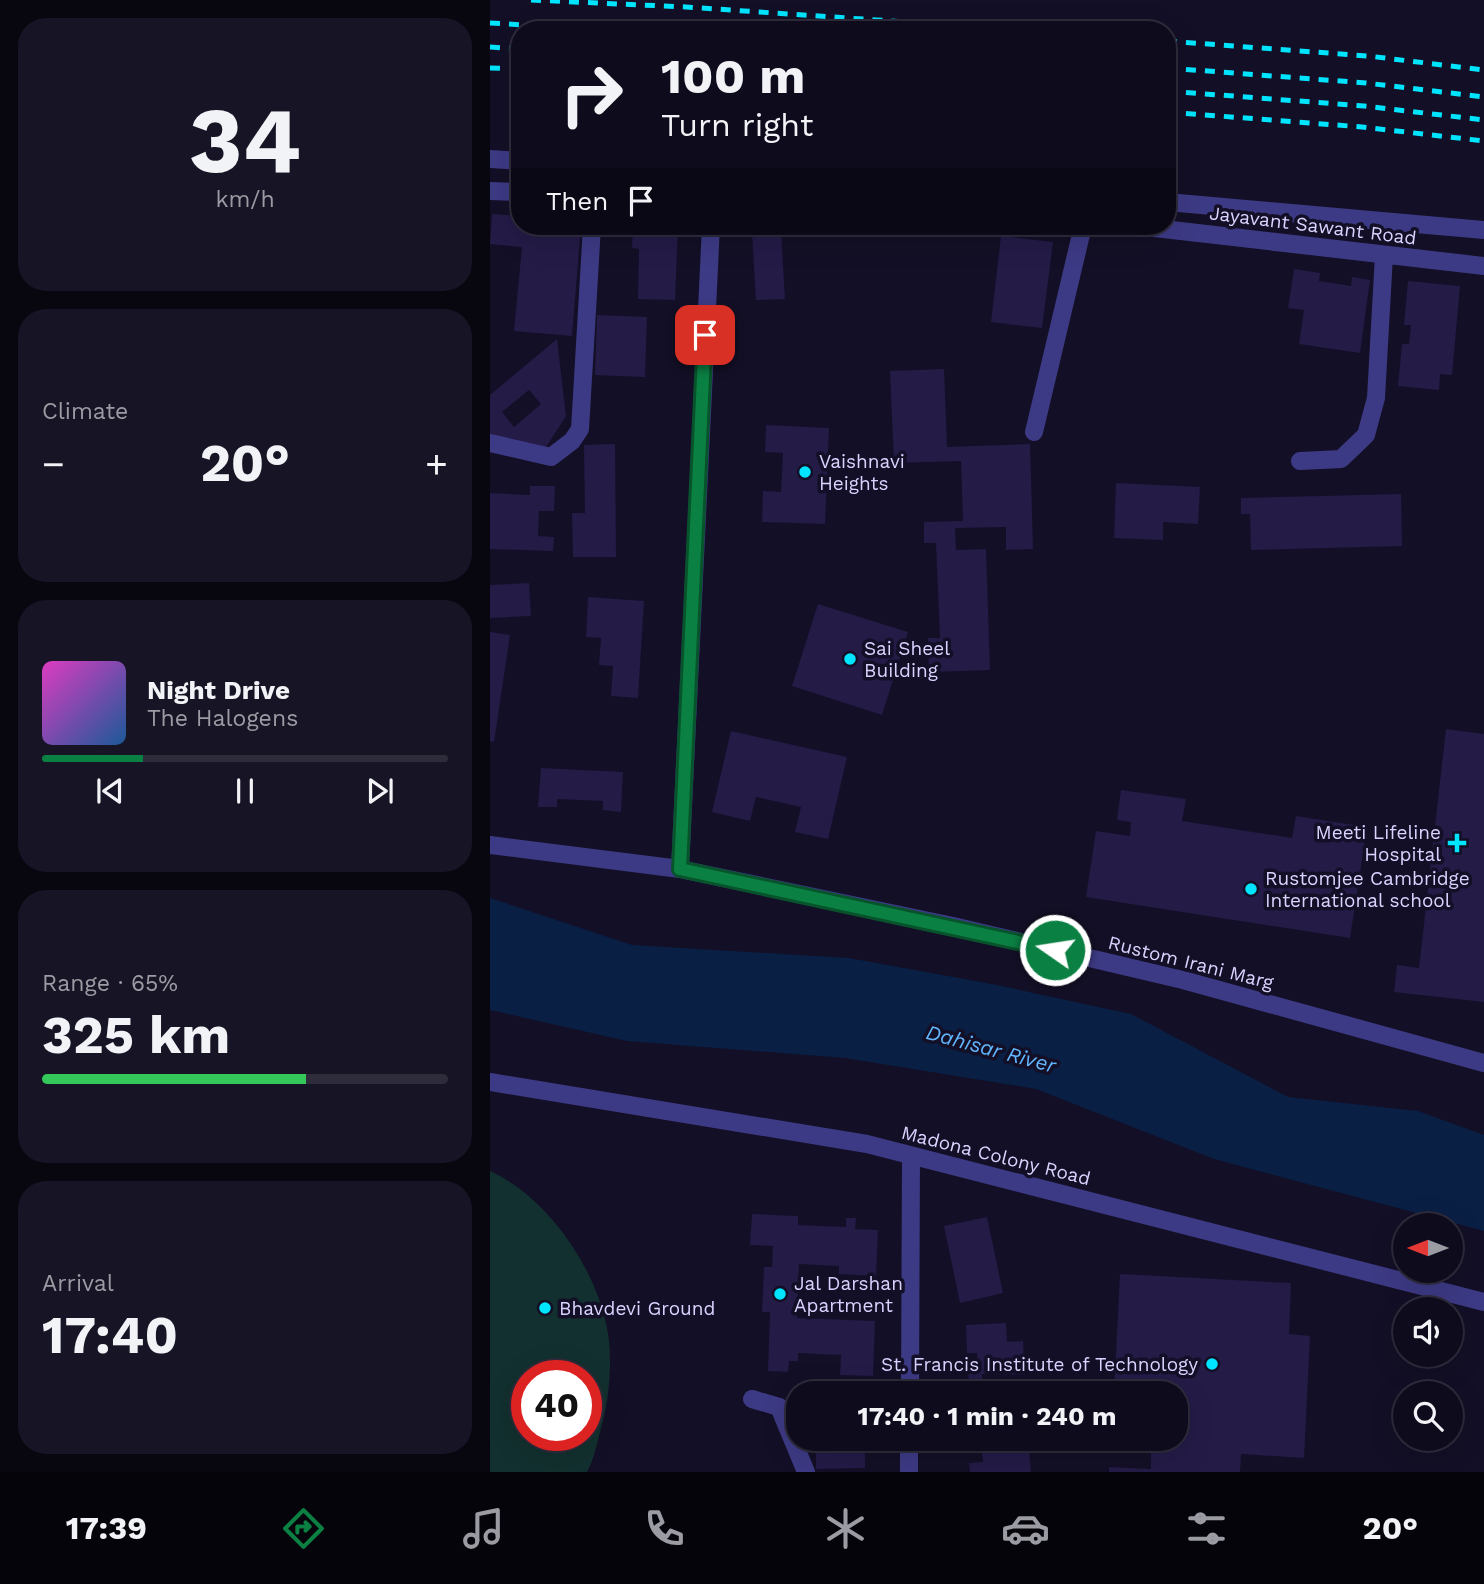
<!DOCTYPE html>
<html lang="en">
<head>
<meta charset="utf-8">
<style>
  body { margin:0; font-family:"Work Sans",sans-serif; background:#171425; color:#f1f3f6; height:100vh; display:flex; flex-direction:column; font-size:26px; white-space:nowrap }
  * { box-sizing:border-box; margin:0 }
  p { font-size:23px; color:#9b9ba3 }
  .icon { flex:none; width:38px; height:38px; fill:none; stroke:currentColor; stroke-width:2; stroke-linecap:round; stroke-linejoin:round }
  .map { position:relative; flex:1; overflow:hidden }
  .sheet { display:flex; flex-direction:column; gap:18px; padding:18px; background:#08060f; width:490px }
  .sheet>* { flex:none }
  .hud { position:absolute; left:21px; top:21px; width:665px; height:214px; border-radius:28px; box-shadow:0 7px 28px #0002,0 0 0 2px #2e2b3b; background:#0e0b1c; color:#f1f3f6; overflow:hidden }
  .needle { width:46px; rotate:270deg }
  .fabs { position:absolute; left:903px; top:1213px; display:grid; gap:14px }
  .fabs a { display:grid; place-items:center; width:70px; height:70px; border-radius:50%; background:#0e0b1c; box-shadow:0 7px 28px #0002,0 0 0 2px #2e2b3b; font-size:35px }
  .speed { position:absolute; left:21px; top:1360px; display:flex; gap:14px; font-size:35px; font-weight:700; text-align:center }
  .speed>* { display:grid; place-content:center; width:91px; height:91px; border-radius:50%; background:#0e0b1c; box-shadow:0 7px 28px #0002,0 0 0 2px #2e2b3b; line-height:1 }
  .speed .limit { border:10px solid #d22; background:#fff; color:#111 }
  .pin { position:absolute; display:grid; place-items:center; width:60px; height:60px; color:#fff; margin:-30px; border-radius:14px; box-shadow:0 4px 10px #0006 }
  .me { position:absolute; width:77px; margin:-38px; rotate:283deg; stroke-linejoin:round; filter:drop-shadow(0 0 5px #0008) }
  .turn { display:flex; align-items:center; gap:24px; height:147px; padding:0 35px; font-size:32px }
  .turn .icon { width:91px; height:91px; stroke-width:2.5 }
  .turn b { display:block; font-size:49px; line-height:60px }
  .then { display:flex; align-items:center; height:66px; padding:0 35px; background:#0003; gap:14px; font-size:26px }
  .big { font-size:52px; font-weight:700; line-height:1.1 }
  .sheet .tile { flex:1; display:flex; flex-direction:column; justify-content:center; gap:10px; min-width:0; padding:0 24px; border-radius:28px; background:#171425 }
  .sheet .dial { align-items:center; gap:0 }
  .dial b { font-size:91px; line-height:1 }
  .song { display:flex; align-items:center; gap:21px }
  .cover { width:84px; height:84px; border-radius:10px; background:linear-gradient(135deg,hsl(310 70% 55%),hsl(210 70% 35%)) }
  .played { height:7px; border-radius:4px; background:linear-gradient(90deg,#0b8043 25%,#2e2b3b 25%) }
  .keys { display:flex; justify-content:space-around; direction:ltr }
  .heat { display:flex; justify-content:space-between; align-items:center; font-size:38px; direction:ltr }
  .charge { height:10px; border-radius:5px; background:linear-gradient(90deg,#34c759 65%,#2e2b3b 0) }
  .trip { position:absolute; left:296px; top:1381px; width:402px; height:70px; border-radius:28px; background:#0e0b1c; box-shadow:0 7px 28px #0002,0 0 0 2px #2e2b3b; font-weight:700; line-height:70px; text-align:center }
  .tabs { display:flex; height:112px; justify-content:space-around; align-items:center; background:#06040b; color:#9b9ba3 }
  .tabs .icon { width:49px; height:49px }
  .tabs .selected { color:#0b8043 }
  .tabs b { font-size:32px; color:#f1f3f6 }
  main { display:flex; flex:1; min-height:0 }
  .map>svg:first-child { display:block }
  .green { fill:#12302f; fill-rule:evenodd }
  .water { fill:#0a1f44 }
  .building { fill:#241b47; fill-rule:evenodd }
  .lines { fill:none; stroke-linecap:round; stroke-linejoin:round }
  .minor { stroke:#3d3a85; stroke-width:18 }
  .rail { stroke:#00e5ff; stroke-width:5; stroke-dasharray:10 9; stroke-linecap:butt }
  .route-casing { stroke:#07532c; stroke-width:18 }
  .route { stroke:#0b8043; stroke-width:12 }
  .poi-dot { fill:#00e5ff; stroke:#130f26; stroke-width:2.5 }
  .labels { text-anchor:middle; stroke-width:7; stroke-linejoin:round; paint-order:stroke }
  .street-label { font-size:19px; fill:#d9d4ff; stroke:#130f26 }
  .poi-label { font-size:19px; fill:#d9d4ff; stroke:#130f26; text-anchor:start }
  .water-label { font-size:21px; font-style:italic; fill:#62b6ff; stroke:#130f26 }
</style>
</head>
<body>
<main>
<section class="sheet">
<div class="tile dial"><b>34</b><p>km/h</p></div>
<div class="tile"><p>Climate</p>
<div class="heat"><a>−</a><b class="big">20°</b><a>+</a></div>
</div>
<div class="tile">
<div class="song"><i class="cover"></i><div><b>Night Drive</b><p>The Halogens</p></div></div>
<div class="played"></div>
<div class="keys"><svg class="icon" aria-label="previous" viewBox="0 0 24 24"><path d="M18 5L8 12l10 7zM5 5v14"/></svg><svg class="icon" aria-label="pause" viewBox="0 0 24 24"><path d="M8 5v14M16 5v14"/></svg><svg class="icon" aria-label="next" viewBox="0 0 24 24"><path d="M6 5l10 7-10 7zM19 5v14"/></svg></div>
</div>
<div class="tile"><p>Range · 65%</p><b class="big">325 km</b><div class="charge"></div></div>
<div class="tile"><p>Arrival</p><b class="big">17:40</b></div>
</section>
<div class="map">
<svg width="994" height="1472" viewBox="0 0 994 1472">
  <rect width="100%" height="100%" fill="#130f26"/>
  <path class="green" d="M 0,1171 C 60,1198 112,1276 119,1341 C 122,1373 118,1406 109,1436 C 106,1448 103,1461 97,1472 L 0,1472 ZM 37,1376 L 96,1376 L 96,1435 L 37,1435 Z"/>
  <path class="water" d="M 0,898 L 142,945 L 359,958 L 502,984 L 641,1014 L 798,1097 L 928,1111 L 994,1135 L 994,1231 L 724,1159 L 546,1089 L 355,1058 L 137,1041 L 0,1010 Z"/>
  <path class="building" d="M 2,214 L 30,216 L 30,226 L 91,226 L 82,336 L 24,331 L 32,247 L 0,244 Z
    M 143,226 L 188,226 L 185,300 L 148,299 L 149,249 L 142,248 Z
    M 291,231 L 295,299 L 266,300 L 262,233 Z
    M 511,236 L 563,242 L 552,328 L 501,322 Z
    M 804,269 L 830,273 L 829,281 L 861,286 L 862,277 L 880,280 L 870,353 L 809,344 L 814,310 L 798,308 Z
    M 918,281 L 970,286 L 962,375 L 950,374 L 949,390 L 908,386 L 912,344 L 919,344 L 921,325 L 914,325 Z
    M 107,315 L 157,317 L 155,377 L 105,375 Z
    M 67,339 L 76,416 L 55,449 L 0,435 L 0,395 ZM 39,390 L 51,404 L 24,427 L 12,412 Z
    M 454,369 L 457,447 L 540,444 L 543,549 L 516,550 L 516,527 L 465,528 L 466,550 L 496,549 L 500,670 L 439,672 L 438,638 L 450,638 L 446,543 L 434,543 L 434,522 L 473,521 L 471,461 L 404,463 L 400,371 Z
    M 276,425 L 339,428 L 335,524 L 272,522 L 273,491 L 291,492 L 293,453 L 275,452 Z
    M 125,444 L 126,557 L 83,557 L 82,513 L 95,513 L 94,445 Z
    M 626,483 L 710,487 L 708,524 L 673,522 L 673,540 L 624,538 Z
    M 40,486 L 65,486 L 64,511 L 49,511 L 48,536 L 64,537 L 63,551 L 0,549 L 0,493 L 40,495 Z
    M 911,494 L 912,546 L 761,550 L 760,514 L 751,514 L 751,498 Z
    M 39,583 L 41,616 L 0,618 L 0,585 Z
    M 98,597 L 154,601 L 148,698 L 121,696 L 123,666 L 109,665 L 111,638 L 96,637 Z
    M 328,604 L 418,632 L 392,715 L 302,686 Z
    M 0,632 L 20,635 L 4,742 L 0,741 Z
    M 956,729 L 994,734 L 994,1002 L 904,992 L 907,965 L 929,968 Z
    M 241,731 L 357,757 L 338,839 L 305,832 L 311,807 L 266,797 L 260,821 L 222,812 Z
    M 51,768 L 133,772 L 131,812 L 113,810 L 113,801 L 67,799 L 67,807 L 48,807 Z
    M 631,790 L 696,799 L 692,821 L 802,838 L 806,816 L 877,827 L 860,938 L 596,897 L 606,831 L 640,836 L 641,822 L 627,820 Z
    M 262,1214 L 308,1216 L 308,1225 L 356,1227 L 356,1218 L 366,1218 L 365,1229 L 388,1230 L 386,1276 L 349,1274 L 349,1266 L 309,1264 L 307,1318 L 385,1321 L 383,1376 L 350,1375 L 351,1355 L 308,1353 L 308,1361 L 299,1361 L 298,1372 L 278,1371 L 280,1312 L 272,1312 L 274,1267 L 282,1267 L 283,1246 L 260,1245 Z
    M 497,1217 L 513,1293 L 470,1303 L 454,1226 Z
    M 630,1274 L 801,1283 L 799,1334 L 820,1336 L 814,1458 L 751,1454 L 750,1472 L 619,1472 L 619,1467 L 661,1469 L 661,1448 L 621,1446 L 621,1438 L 686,1438 L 686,1393 L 624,1393 Z
    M 516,1323 L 517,1342 L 533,1341 L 535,1375 L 492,1374 L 492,1382 L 479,1383 L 478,1365 L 488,1365 L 487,1353 L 477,1353 L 476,1325 Z
    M 326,1438 L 375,1438 L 375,1468 L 326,1469 Z
    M 490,1438 L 538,1438 L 541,1472 L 480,1472 L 479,1463 L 493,1462 Z"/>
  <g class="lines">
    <path class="minor" d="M 0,159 L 30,161
      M 0,191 L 30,192
      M 677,202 L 994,230
      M 647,226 L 994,266
      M 544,432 L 593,226
      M 0,443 L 61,457 L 82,441 L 90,429 L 102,226
      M 810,461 L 851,459 L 876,435 L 886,398 L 894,255
      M 0,845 L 190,869 L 463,926 L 693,980 L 994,1063
      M 190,869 L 221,226
      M 0,1082 L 377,1144 L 994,1302
      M 420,1393 L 421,1155
      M 262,1399 L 289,1407 L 316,1472
      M 419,1472 L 419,1438"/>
    <path class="rail" d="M 41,0 L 196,7 L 534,30
      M 0,23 L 119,30
      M 677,41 L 878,56 L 994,70
      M 0,47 L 30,49
      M 0,68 L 30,69
      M 677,68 L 876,83 L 994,97
      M 677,91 L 874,106 L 994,120
      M 677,112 L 872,127 L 994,141"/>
  </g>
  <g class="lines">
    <g class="route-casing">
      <path id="route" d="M 215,335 L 190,869 L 565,950"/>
    </g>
    <use href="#route" class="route"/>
  </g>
  <g class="poi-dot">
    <circle cx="315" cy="472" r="7"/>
    <circle cx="360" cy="659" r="7"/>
    <path d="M963.5 832.5h7v7h7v7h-7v7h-7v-7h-7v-7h7z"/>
    <circle cx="761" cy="889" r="7"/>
    <circle cx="290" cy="1294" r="7"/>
    <circle cx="55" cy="1308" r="7"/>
    <circle cx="722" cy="1364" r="7"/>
  </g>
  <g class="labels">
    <g class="street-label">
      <text transform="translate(823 225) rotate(7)" y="7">Jayavant Sawant Road</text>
      <text transform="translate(701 962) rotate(14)" y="7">Rustom Irani Marg</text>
      <text transform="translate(506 1155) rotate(14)" y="7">Madona Colony Road</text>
    </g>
    <g class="poi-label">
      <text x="329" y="468">Vaishnavi<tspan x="329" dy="22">Heights</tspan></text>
      <text x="374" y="655">Sai Sheel<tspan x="374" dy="22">Building</tspan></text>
      <text x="951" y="839" text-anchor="end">Meeti Lifeline<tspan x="951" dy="22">Hospital</tspan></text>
      <text x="775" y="885">Rustomjee Cambridge<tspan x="775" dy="22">International school</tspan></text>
      <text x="304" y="1290">Jal Darshan<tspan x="304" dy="22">Apartment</tspan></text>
      <text x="69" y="1315">Bhavdevi Ground</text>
      <text x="708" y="1371" text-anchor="end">St. Francis Institute of Technology</text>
    </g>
    <g class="water-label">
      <text transform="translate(501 1049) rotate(15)" y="7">Dahisar River</text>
    </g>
  </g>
</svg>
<div class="fabs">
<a><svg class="needle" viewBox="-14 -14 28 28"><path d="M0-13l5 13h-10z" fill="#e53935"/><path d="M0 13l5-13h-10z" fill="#9b9ba3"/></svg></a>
<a><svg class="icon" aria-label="sound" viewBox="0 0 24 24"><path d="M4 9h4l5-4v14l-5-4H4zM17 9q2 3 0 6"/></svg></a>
<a><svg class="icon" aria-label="search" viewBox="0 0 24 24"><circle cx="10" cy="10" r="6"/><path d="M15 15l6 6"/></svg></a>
</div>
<div class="speed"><div class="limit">40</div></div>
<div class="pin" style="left:215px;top:335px;background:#d93025"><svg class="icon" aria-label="arrive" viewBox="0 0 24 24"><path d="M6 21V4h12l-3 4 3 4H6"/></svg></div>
<svg class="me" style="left:565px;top:950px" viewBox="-20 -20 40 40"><circle r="17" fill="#0b8043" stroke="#fff" stroke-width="3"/><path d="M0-11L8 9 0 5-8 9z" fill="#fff"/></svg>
<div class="trip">17:40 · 1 min · 240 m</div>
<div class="hud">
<div class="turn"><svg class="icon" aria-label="right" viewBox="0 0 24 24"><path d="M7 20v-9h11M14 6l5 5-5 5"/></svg><div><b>100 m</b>Turn right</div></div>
<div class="then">Then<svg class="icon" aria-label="arrive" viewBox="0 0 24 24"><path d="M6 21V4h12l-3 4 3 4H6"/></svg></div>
</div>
</div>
</main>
<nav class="tabs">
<b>17:39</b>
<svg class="icon selected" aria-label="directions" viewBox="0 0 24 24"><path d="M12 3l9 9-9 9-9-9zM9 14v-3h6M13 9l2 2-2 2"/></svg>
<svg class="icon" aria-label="music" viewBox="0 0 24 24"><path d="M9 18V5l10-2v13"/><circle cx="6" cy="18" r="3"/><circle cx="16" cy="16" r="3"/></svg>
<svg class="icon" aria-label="phone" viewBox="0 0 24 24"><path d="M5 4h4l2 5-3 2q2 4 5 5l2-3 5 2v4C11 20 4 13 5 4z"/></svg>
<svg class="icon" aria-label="climate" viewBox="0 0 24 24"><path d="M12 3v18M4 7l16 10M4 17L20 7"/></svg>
<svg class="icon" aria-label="car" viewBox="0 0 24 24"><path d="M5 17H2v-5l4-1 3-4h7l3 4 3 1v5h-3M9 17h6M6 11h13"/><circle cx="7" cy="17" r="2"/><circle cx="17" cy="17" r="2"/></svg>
<svg class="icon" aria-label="filters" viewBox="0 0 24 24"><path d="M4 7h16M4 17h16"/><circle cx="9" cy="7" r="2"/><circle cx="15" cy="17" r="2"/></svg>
<b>20°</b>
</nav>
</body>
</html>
